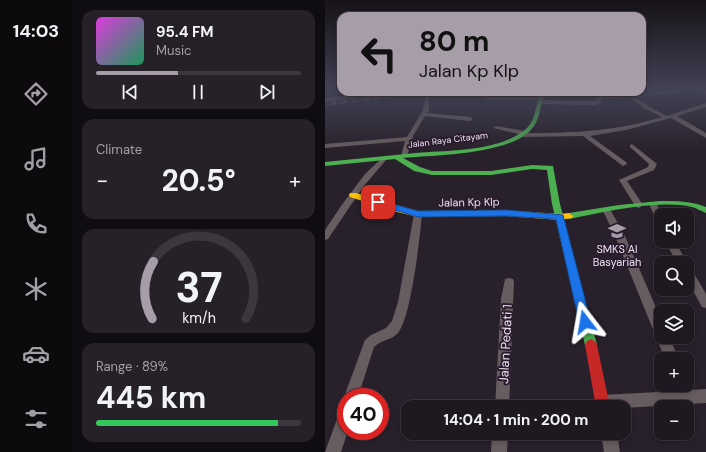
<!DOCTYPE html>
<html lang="en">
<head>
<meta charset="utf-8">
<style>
  body { margin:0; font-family:"DM Sans",sans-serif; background:#262129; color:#f1f3f6; height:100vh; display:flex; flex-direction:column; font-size:15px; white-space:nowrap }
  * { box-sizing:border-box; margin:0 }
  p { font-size:13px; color:#a1a0a5 }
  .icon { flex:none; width:22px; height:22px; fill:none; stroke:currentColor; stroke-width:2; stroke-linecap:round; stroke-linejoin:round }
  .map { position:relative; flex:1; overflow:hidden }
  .drawer { display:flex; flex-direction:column; gap:10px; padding:10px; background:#100d12; width:253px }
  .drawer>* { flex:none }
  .guide { position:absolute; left:12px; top:12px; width:309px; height:84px; border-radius:12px; box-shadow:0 2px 6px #0003,0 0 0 1px #3c373e; background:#a79da9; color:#111; overflow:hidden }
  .tools { position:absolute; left:329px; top:208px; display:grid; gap:8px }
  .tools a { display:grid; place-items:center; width:40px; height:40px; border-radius:8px; background:#1e1820; box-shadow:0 2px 6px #0003,0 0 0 1px #3c373e; font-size:20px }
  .speed { position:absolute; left:12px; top:388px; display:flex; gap:8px; font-size:20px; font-weight:700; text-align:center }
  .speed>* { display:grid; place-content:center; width:52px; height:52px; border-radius:50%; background:#1e1820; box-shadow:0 2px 6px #0003,0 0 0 1px #3c373e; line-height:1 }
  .speed .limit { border:6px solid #d22; background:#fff; color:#111 }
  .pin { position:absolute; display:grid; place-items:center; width:34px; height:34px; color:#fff; margin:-17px; border-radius:8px; box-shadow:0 2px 6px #0006 }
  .me { position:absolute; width:44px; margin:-22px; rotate:346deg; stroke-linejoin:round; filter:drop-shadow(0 0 3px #0008) }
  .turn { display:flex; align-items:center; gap:14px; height:84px; padding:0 16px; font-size:18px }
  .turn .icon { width:52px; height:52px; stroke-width:2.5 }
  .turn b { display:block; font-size:28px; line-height:34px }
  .big { font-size:30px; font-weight:700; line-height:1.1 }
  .drawer .widget { flex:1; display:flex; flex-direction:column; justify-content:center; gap:6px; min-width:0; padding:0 14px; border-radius:12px; background:#262129 }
  .drawer .dial { align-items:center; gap:0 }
  .dial svg { height:104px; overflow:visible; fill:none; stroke:#3c373e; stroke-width:7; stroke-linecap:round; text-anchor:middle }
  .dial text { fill:#f1f3f6; stroke:none }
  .song { display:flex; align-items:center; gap:12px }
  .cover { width:48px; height:48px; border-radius:6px; background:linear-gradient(135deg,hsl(300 70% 55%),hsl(150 70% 35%)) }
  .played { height:4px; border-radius:2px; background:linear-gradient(90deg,#a79da9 40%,#3c373e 40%) }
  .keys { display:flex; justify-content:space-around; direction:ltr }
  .heat { display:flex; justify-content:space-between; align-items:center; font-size:22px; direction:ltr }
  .charge { height:6px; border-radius:3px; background:linear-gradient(90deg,#34c759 89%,#3c373e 0) }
  .trip { position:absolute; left:76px; top:400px; width:230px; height:40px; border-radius:12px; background:#1e1820; box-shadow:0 2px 6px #0003,0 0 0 1px #3c373e; font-weight:700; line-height:40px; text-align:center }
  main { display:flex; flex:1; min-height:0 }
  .menu { display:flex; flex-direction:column; width:72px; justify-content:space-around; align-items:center; background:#0c0a0d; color:#a1a0a5 }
  .menu .icon { width:28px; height:28px }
  .menu .active { color:#a79da9 }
  .menu b { font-size:18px; color:#f1f3f6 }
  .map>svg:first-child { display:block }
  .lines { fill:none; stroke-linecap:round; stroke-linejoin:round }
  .street { fill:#675c5f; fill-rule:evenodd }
  .fast { fill:#4caf50; fill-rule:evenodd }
  .slow { fill:#ffc107; fill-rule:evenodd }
  .jam { fill:#c62828; fill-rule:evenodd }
  .rail-casing { stroke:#61585e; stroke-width:3 }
  .rail { stroke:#2b1b2f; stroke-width:2; stroke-dasharray:5.5; stroke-linecap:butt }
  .route { fill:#1a73e8; stroke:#114b97 }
  .labels { text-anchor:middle; stroke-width:4; stroke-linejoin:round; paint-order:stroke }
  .far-street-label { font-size:9px; fill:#ebe1ee; stroke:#2b1b2f }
  .street-label { font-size:11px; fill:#ebe1ee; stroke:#2b1b2f }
  .poi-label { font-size:11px; fill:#ebe1ee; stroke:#2b1b2f }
  .near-street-label { font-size:13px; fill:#ebe1ee; stroke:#2b1b2f }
</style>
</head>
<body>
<main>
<nav class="menu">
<b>14:03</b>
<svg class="icon active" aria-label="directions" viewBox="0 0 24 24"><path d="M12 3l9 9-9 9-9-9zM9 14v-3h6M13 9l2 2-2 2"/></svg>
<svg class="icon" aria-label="music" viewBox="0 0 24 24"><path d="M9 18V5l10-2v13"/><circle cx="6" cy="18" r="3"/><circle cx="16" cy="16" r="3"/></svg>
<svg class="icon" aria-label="phone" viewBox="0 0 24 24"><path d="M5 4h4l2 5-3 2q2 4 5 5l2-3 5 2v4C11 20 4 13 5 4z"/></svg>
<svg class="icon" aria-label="climate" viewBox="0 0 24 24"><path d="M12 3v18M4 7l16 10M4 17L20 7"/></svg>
<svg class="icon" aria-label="car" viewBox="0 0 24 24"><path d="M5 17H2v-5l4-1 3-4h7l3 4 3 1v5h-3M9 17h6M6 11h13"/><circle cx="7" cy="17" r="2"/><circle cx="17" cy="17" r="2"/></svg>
<svg class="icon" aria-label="filters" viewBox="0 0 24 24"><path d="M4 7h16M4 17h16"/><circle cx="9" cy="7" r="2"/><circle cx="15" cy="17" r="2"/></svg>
</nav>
<section class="drawer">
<div class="widget">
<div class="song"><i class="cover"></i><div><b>95.4 FM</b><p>Music</p></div></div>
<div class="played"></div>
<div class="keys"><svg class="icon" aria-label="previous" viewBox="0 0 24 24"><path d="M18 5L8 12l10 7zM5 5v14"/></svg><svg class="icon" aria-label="pause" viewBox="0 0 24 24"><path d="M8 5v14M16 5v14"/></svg><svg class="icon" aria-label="next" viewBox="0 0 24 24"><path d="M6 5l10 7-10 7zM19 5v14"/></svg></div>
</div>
<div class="widget"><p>Climate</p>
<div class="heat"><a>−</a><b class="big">20.5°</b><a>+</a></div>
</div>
<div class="widget dial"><svg viewBox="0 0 100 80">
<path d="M14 69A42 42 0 1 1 86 69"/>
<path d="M14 69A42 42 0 0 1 15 25" stroke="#a79da9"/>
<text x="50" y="56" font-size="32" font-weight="700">37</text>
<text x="50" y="72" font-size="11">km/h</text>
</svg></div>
<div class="widget"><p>Range · 89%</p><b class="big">445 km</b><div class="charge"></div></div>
</section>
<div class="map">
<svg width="381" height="452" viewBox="0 0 381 452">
  <rect width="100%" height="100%" fill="#28202a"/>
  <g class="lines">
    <path class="street" d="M 367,89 L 372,89 L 381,91 L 381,94 L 371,91 L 310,97 L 323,106 L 342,116 L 381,103 L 381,107 L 352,116 L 381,133 L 381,138 L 346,118 L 301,130 L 265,136 L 301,162 L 302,164 L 298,166 L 258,136 L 196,137 L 194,136 L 194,134 L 168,128 L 171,126 L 200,131 L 203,133 C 251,133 290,131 337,117 L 319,108 L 304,97 L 277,99 L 276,103 L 271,105 L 214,104 L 211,102 L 214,100 L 271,101 L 271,98 L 276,96 Z
      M 56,92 L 70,92 L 0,102 L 0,98 Z
      M 102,96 L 104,97 L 104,110 L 102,113 L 145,117 L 148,119 L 145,121 L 100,116 L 88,136 L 82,156 L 79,158 L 76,156 L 80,141 L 0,148 L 0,144 L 82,137 L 98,110 L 100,97 Z
      M 162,97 L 214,96 L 217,98 L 214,100 L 160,100 L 159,99 Z
      M 307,144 L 332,164 L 329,170 L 302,181 L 318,205 L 314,208 L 311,207 L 294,180 L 323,167 L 324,164 L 305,147 L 305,145 Z
      M 60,156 L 62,157 L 62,159 L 38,187 L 3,239 L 0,240 L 0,230 L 16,206 L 40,174 L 58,157 Z
      M 325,202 L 328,202 L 332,204 L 337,215 L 336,215 L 336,225 L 332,222 L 324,204 Z
      M 282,208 L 286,211 L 300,236 L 336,319 L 336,337 L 344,337 L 354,359 L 340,359 L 290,236 L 278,211 Z
      M 93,211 L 97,214 C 95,237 86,318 73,333 C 67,340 56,340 49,347 L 33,397 L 21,397 L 21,402 L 19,397 L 40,340 L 46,335 L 61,328 L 67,321 L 73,302 L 89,214 Z
      M 340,241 L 350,241 L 362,263 L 352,263 Z
      M 362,267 L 366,268 L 381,294 L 381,308 L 377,307 L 362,280 Z
      M 184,278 L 188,279 L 189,282 L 184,407 L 170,407 L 176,299 L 180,279 Z
      M 362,380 L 366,390 L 381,389 L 381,403 L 299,408 L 272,407 L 270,402 L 272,397 L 277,395 L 352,391 L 350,385 L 362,385 Z
      M 21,406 L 21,431 L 23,431 L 16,452 L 0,452 L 16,408 Z
      M 167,433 L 183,433 L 182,452 L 166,452 Z
      M 276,433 L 292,433 L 295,452 L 279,452 Z"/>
    <path class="fast" d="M 217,92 L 221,92 C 215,103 216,116 209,126 C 190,155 110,155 78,158 L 95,167 L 107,171 L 166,171 L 207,165 L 228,166 L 235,204 L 272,345 L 270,349 L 266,351 L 262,349 L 260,345 L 227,204 L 222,170 L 207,169 L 166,175 L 107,175 L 89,171 L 70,159 L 0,166 L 0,162 C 30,159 60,156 91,153 C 124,150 175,152 202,128 C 211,120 210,103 217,92 Z
      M 335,201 C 351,201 366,201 381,207 L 381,213 C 376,211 371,208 367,207 C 331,199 280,212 244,219 L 240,216 L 244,213 L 294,205 Z"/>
    <path class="slow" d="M 25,193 L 31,193 L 93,211 L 181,210 L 235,214 L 244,213 L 248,216 L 247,218 L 235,220 L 181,216 L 93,217 L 72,212 L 25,197 L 24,195 Z"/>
    <path class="jam" d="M 266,339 L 270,341 L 272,345 L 285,407 L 271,407 L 260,345 L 262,341 Z"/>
    <g class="rail-casing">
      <path id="rail" d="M 0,104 L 103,92"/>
    </g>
    <use href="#rail" class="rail"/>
  </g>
  <linearGradient id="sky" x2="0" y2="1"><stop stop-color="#161217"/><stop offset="0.59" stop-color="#424255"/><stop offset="1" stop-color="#424255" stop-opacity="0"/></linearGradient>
  <rect width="381" height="152" fill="url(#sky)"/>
  <path class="route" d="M 53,200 L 93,211 L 181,210 L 238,215 L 266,322 L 264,325 L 260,327 L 256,325 L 254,322 L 231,219 L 181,216 L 93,217 L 50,204 L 49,202 Z"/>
  <defs>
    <g id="school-bare" transform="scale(1.38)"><path d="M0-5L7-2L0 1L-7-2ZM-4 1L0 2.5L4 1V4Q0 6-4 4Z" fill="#a79da9" stroke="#2b1b2f" stroke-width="2.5" paint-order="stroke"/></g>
  </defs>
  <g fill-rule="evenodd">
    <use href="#school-bare" x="292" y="231"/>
  </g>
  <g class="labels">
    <g class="far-street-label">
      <text transform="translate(123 140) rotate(-7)" y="3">Jalan Raya Citayam</text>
    </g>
    <g class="street-label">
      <text transform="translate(144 202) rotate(-1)" y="4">Jalan Kp Klp</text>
    </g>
    <g class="poi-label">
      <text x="292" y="253">SMKS Al<tspan x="292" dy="13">Basyariah</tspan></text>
    </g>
    <g class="near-street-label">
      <text transform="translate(180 344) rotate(-87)" y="5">Jalan Pedati 1</text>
    </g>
  </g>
</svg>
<div class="tools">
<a><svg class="icon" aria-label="sound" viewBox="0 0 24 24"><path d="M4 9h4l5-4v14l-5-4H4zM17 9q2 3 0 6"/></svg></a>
<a><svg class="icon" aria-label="search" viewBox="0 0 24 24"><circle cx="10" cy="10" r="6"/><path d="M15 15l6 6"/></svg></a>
<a><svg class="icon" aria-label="layers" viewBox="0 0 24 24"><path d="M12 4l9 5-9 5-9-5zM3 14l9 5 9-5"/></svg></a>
<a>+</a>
<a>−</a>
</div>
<div class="speed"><div class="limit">40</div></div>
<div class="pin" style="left:53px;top:202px;background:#d93025"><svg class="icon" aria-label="arrive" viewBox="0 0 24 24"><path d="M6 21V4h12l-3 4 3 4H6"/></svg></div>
<svg class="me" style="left:260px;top:322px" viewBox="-20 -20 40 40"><path d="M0-17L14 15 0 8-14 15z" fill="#1a73e8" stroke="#fff" stroke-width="4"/></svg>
<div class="trip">14:04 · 1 min · 200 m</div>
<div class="guide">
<div class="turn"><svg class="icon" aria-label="left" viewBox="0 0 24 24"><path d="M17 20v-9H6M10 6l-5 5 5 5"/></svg><div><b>80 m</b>Jalan Kp Klp</div></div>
</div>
</div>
</main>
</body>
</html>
